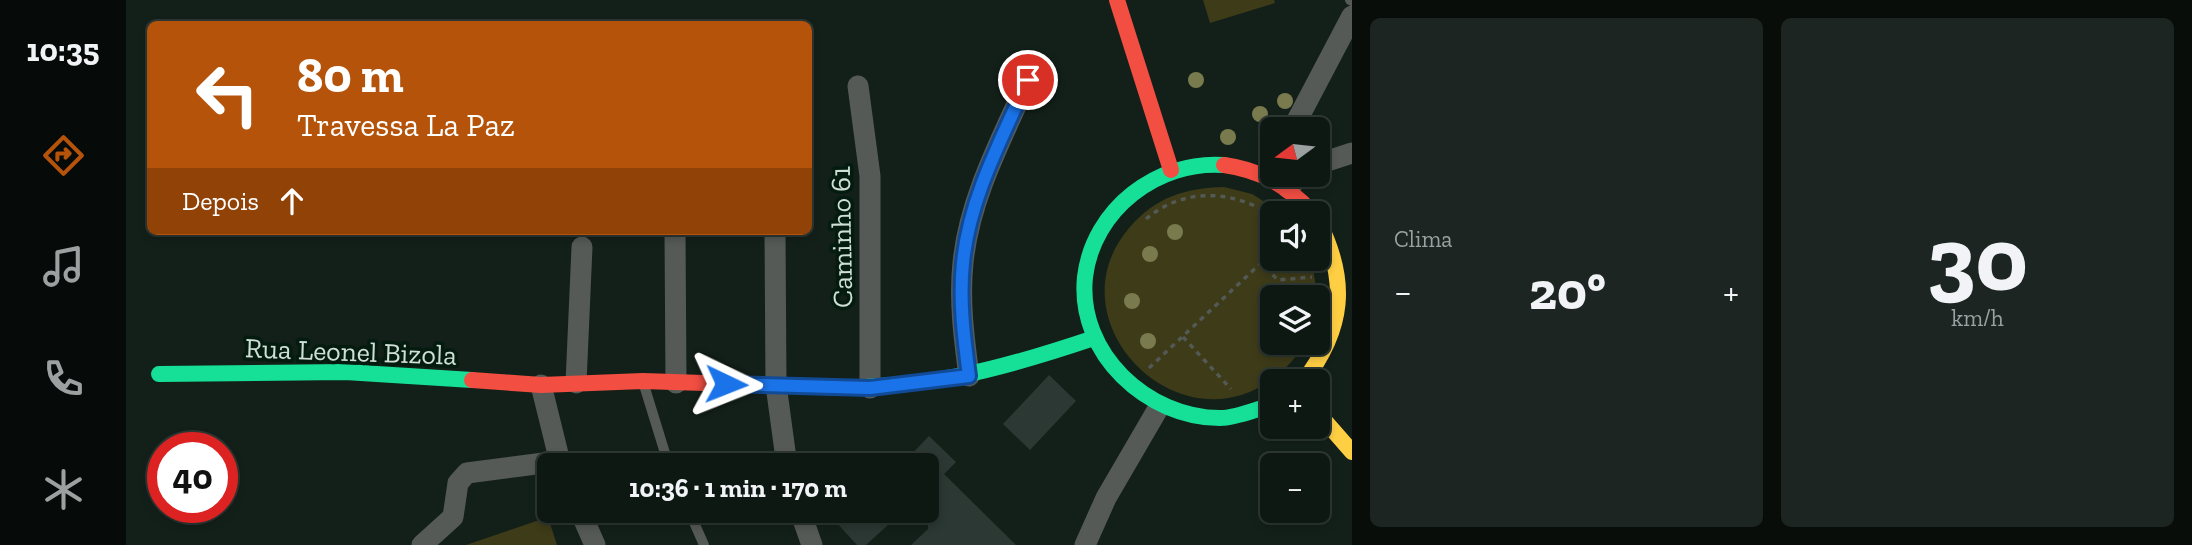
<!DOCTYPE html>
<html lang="pt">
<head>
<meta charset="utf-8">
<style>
  body { margin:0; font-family:"Zilla Slab",serif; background:#1c2521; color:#f1f3f6; height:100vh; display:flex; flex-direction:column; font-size:26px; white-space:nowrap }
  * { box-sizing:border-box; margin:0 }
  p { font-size:23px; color:#9ba0a0 }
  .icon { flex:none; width:38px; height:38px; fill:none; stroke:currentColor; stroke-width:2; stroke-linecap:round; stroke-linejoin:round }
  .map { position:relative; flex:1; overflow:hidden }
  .drawer { display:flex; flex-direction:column; gap:18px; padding:18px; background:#080d0a; width:840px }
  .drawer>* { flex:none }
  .top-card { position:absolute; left:21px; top:21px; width:665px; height:214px; border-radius:10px; box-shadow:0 4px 10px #0003,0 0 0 2px #2e3733; background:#b45309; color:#fff; overflow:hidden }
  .needle { width:46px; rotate:255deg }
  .buttons { position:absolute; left:1134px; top:117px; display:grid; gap:14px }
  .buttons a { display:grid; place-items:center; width:70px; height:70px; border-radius:10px; background:#0e1813; box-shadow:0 4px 10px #0003,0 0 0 2px #2e3733; font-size:35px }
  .speed { position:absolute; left:21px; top:432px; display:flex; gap:14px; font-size:35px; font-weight:700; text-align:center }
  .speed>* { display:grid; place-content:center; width:91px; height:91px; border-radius:50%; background:#0e1813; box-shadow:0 4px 10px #0003,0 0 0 2px #2e3733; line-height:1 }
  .speed .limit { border:10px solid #d22; background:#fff; color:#111 }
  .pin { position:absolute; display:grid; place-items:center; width:60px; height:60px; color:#fff; margin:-30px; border:4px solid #fff; border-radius:50%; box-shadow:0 2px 7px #0007 }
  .me { position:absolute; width:77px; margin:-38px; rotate:92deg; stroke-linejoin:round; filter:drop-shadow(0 0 5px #0008) }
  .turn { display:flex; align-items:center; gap:24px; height:147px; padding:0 35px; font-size:32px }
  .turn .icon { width:91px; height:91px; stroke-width:2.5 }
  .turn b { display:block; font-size:49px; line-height:60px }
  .then { display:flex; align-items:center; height:66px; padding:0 35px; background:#0003; gap:14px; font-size:26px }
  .big { font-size:52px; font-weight:800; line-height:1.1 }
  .drawer .card { flex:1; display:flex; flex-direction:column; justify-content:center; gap:10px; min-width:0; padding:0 24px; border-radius:10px; background:#1c2521 }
  .drawer .dial { align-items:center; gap:0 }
  .dial b { font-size:91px; line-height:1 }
  .heat { display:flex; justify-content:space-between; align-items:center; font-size:38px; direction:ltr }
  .drawer .tiles { flex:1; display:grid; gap:18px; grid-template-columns:repeat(2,1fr) }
  .trip { position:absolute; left:411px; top:453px; width:402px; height:70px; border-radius:10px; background:#0e1813; box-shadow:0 4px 10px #0003,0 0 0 2px #2e3733; font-weight:800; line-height:70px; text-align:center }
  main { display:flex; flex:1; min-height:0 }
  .tab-bar { display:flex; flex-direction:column; width:126px; justify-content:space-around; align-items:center; background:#060a08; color:#9ba0a0 }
  .tab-bar .icon { width:49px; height:49px }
  .tab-bar .active { color:#b45309 }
  .tab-bar b { font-size:32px; color:#f1f3f6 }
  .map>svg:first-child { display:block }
  .green { fill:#3d3b18 }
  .building { fill:#2b3834 }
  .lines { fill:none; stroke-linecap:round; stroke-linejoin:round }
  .path { stroke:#535954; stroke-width:3.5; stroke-dasharray:5 5; stroke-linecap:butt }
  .lane { stroke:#565a56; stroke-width:10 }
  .street { stroke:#565a56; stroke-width:21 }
  .fast { stroke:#16e098; stroke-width:16 }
  .slow { stroke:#ffcf43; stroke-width:16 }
  .jam { stroke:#f24e42; stroke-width:16 }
  .tree { fill:#797a4d }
  .route-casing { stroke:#114b97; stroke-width:18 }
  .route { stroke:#1a73e8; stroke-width:12 }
  .labels { text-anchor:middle; stroke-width:7; stroke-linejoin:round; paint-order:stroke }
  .street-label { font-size:28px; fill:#d0dfd6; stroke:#041c10 }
</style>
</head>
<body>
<main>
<nav class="tab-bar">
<b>10:35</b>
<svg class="icon active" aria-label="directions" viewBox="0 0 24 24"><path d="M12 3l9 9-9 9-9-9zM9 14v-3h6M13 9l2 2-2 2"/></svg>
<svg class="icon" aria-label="music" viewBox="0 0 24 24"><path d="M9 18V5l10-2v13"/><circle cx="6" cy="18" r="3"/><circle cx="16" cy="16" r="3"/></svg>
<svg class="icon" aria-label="phone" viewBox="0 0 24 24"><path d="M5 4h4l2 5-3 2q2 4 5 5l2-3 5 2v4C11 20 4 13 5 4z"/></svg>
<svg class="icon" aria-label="climate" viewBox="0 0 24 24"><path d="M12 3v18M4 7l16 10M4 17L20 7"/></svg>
</nav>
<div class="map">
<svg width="1226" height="545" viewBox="0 0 1226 545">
  <rect width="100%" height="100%" fill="#132019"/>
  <path class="green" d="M 1077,0 L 1148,0 L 1149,3 L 1084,23 Z
    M 1098,187 L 1126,194 L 1156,213 L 1146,214 L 1146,259 L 1186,259 L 1191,297 L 1146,298 L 1146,343 L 1180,343 C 1085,483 914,330 1004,227 C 1030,197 1059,188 1098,187 Z
    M 422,517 L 431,545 L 340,545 Z"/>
  <path class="building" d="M 923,375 L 950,401 L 904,450 L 877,424 Z
    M 803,436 L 830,462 L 818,474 L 890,545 L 785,545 L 802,529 L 802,466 L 774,466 Z
    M 700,511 L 751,511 L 763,524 L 740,545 L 731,545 Z"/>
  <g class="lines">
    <path class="path" d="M 1020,219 C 1058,187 1106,190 1146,215
      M 1057,337 L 1105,389
      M 1023,368 L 1135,263 L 1152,280 L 1186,277"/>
    <path class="lane" d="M 1224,0 L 1226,1
      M 518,385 L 543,466
      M 563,511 L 578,545"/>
    <path class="street" d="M 732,86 L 744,176 L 744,388
      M 1166,130 L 1226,16
      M 1192,164 L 1226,153
      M 1162,188 L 1175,175
      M 549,231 L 550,383
      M 649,231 L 650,385 L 661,466
      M 843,376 C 838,338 833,300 837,263 C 843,199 876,138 902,80
      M 450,383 L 456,247
      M 415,385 L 435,466
      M 454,511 L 469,545
      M 674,511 L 686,545
      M 296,545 L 327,517 L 332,483 L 341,473 L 433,461
      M 959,545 L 980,498 L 1033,407"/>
    <path class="fast" d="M 1098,165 C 1032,160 967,209 959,277 C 951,354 1022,418 1094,418 C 1111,418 1130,409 1146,405
      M 33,374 L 219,372 L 346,380
      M 697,387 C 798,390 873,370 968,338"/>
    <path class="slow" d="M 1177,382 C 1218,329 1223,281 1192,221
      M 1192,413 L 1226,452"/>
    <path class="jam" d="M 991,0 L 1045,170
      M 1098,165 C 1135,170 1163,186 1187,214
      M 346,380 L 415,385 L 517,381 L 697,387"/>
  </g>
  <g class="tree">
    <circle cx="1070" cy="80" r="8"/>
    <circle cx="1159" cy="101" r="8"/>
    <circle cx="1134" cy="114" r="8"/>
    <circle cx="1102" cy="137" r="8"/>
    <circle cx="1049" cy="232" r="8"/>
    <circle cx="1024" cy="254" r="8"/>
    <circle cx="1006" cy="301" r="8"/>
    <circle cx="1022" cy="341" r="8"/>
  </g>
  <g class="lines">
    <g class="route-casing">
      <path id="route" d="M 600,384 L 744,388 L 843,376 C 838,338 833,300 837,263 C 843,199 876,138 902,80"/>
    </g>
    <use href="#route" class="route"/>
  </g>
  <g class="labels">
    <g class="street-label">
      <text transform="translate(715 237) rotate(-91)" y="10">Caminho 61</text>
      <text transform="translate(225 351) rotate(2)" y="10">Rua Leonel Bizola</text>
    </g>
  </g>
</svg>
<div class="buttons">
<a><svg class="needle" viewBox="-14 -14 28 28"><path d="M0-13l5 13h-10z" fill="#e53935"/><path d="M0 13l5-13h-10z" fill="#9ba0a0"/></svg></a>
<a><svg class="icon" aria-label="sound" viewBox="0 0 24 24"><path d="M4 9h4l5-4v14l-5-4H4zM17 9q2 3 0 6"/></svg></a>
<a><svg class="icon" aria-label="layers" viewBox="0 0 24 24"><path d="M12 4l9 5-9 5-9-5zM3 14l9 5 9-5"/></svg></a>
<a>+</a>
<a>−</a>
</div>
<div class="speed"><div class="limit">40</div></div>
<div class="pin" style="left:902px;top:80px;background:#d93025"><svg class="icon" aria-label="arrive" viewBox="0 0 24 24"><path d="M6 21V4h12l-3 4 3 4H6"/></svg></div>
<svg class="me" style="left:600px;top:384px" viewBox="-20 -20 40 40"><path d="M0-17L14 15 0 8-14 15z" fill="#1a73e8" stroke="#fff" stroke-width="4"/></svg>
<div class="trip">10:36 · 1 min · 170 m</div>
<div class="top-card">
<div class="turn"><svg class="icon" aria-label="left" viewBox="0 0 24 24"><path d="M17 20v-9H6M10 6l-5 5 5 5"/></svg><div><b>80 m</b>Travessa La Paz</div></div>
<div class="then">Depois<svg class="icon" aria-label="ahead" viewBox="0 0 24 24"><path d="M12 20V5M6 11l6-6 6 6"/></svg></div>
</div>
</div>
<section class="drawer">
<div class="tiles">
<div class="card"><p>Clima</p>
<div class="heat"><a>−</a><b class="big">20°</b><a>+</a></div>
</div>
<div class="card dial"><b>30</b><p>km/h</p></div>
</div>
</section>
</main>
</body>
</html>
